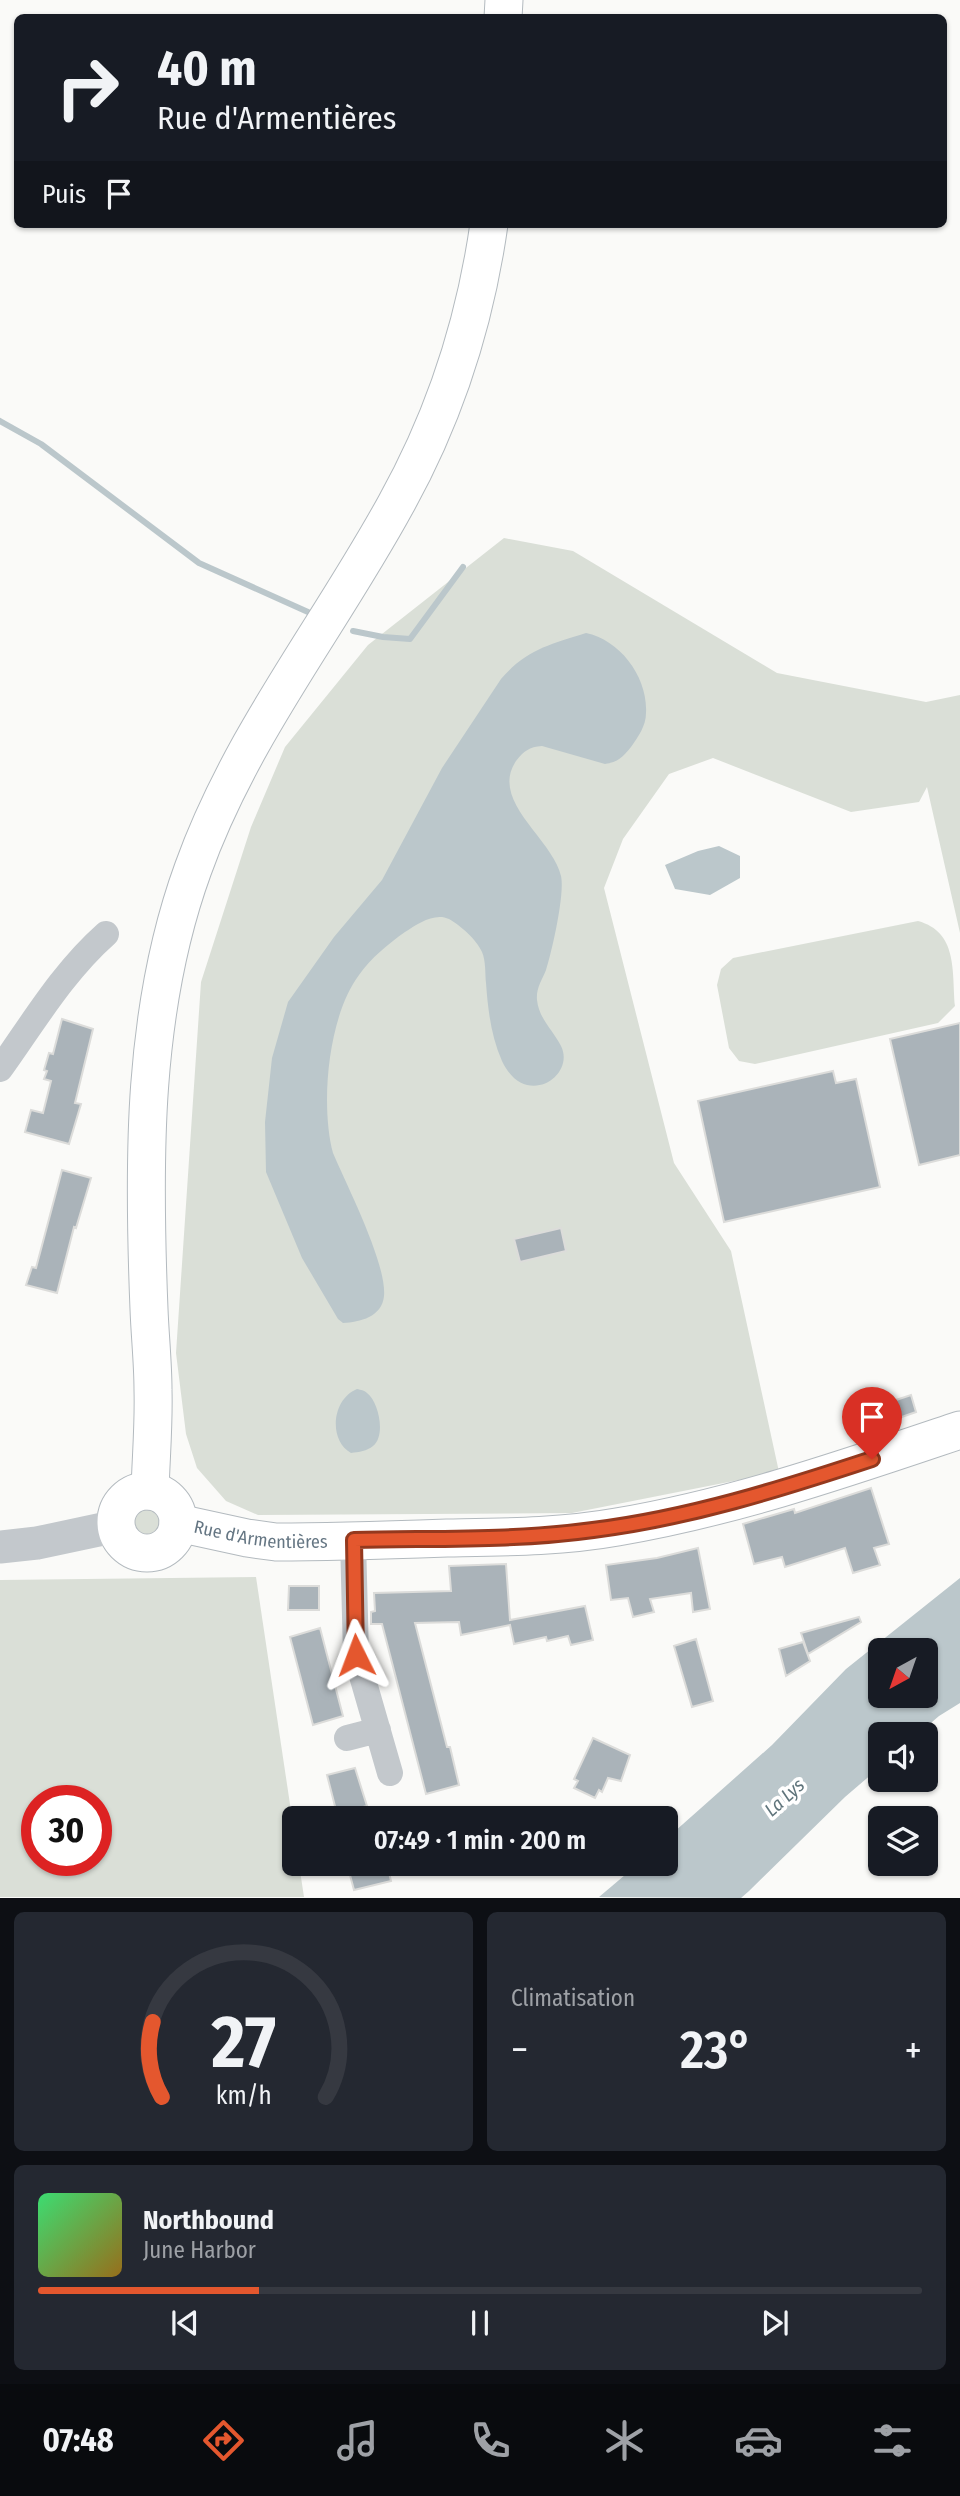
<!DOCTYPE html>
<html lang="fr">
<head>
<meta charset="utf-8">
<style>
  body { margin:0; font-family:"Fira Sans Condensed",sans-serif; background:#242831; color:#f1f3f6; height:100vh; display:flex; flex-direction:column; font-size:26px; white-space:nowrap }
  * { box-sizing:border-box; margin:0 }
  p { font-size:23px; color:#9ea1a6 }
  .icon { flex:none; width:38px; height:38px; fill:none; stroke:currentColor; stroke-width:2; stroke-linecap:round; stroke-linejoin:round }
  .map { position:relative; height:1898px; overflow:hidden }
  .panel { display:flex; flex-direction:column; gap:14px; padding:14px; background:#0d0f14; flex:1 }
  .panel>* { flex:none }
  .hud { position:absolute; left:14px; top:14px; width:933px; height:214px; border-radius:10px; box-shadow:0 2px 5px #0004; background:#171b24; color:#f1f3f6; overflow:hidden }
  .needle { width:46px; rotate:220deg }
  .buttons { position:absolute; left:868px; top:1638px; display:grid; gap:14px }
  .buttons a { display:grid; place-items:center; width:70px; height:70px; border-radius:10px; background:#171b24; box-shadow:0 2px 5px #0004; font-size:35px }
  .speed { position:absolute; left:21px; top:1785px; display:flex; gap:14px; font-size:35px; font-weight:700; text-align:center }
  .speed>* { display:grid; place-content:center; width:91px; height:91px; border-radius:50%; background:#171b24; box-shadow:0 2px 5px #0004; line-height:1 }
  .speed .limit { border:10px solid #d22; background:#fff; color:#111 }
  .pin { position:absolute; display:grid; place-items:center; width:60px; height:60px; color:#fff; margin:-72px -30px; border-radius:50% 50% 50% 0; rotate:-45deg; box-shadow:0 0 7px #0007 }
  .pin .icon { rotate:45deg }
  .me { position:absolute; width:77px; margin:-38px; rotate:357deg; stroke-linejoin:round; filter:drop-shadow(0 0 5px #0008) }
  .turn { display:flex; align-items:center; gap:24px; height:147px; padding:0 28px; font-size:32px }
  .turn .icon { width:91px; height:91px; stroke-width:2.5 }
  .turn b { display:block; font-size:49px; line-height:60px }
  .then { display:flex; align-items:center; height:66px; padding:0 28px; background:#0003; gap:14px; font-size:26px }
  .big { font-size:52px; font-weight:600; line-height:1.1 }
  .panel .tile { flex:1; display:flex; flex-direction:column; justify-content:center; gap:10px; min-width:0; padding:0 24px; border-radius:10px; background:#242831 }
  .panel .dial { align-items:center; gap:0 }
  .dial svg { height:182px; overflow:visible; fill:none; stroke:#363941; stroke-width:7; stroke-linecap:round; text-anchor:middle }
  .dial text { fill:#f1f3f6; stroke:none }
  .song { display:flex; align-items:center; gap:21px }
  .cover { width:84px; height:84px; border-radius:10px; background:linear-gradient(135deg,hsl(140 70% 55%),hsl(40 70% 35%)) }
  .played { height:7px; border-radius:4px; background:linear-gradient(90deg,#e4572e 25%,#363941 25%) }
  .keys { display:flex; justify-content:space-around; direction:ltr }
  .heat { display:flex; justify-content:space-between; align-items:center; font-size:38px; direction:ltr }
  .panel .tiles { flex:1; display:grid; gap:14px; grid-template-columns:1fr 1fr }
  .tile:last-child { grid-column:span 2 }
  .trip { position:absolute; left:282px; top:1806px; width:396px; height:70px; border-radius:10px; background:#171b24; box-shadow:0 2px 5px #0004; font-weight:600; line-height:70px; text-align:center }
  .menu { display:flex; height:112px; justify-content:space-around; align-items:center; background:#090b0e; color:#9ea1a6 }
  .menu .icon { width:49px; height:49px }
  .menu .current { color:#e4572e }
  .menu b { font-size:32px; color:#f1f3f6 }
  .map>svg:first-child { display:block }
  .green { fill:#dadfd7; fill-rule:evenodd }
  .water { fill:#bbc7cb; fill-rule:evenodd }
  .lines { fill:none; stroke-linecap:round; stroke-linejoin:round }
  .stream { stroke:#bbc7cb; stroke-width:6 }
  .building { fill:#aab3b9; stroke:#dcdcda; stroke-width:2 }
  .secondary-casing { stroke:#b3babf; stroke-width:39 }
  .minor { stroke:#c3c8cc; stroke-width:26 }
  .tertiary { stroke:#c3c8cc; stroke-width:33 }
  .secondary { stroke:#fff; stroke-width:37 }
  .route-casing { stroke:#94391e; stroke-width:18 }
  .route { stroke:#e4572e; stroke-width:12 }
  .labels { text-anchor:middle; stroke-width:7; stroke-linejoin:round; paint-order:stroke }
  .street-label { font-size:18px; fill:#657683; stroke:#fff }
  .water-label { font-size:19px; font-style:italic; fill:#60757c; stroke:#fff }
</style>
</head>
<body>
<div class="map">
<svg width="960" height="1898" viewBox="0 0 960 1898">
  <rect width="100%" height="100%" fill="#fafaf8"/>
  <path class="green" d="M 504,538 L 573,551 L 777,673 L 926,702 L 960,695 L 960,933 L 927,787 L 919,802 L 851,812 L 713,758 L 669,774 L 623,839 L 604,888 L 674,1163 L 731,1251 L 779,1472 L 572,1513 L 258,1515 L 226,1501 L 197,1468 L 186,1434 L 176,1353 L 201,982 L 251,827 L 285,747 L 368,645 Z
    M 918,921 C 958,932 952,971 955,1006 L 938,1023 L 755,1064 L 739,1061 L 729,1048 L 717,985 L 721,969 L 733,958 Z
    M133 1522a15 15 0 1 1 30 0a15 15 0 1 1-30 0Z
    M 256,1577 L 294,1831 L 294,1864 L 299,1864 L 304,1897 L 0,1897 L 0,1580 ZM 37,1801 L 96,1801 L 96,1860 L 37,1860 Z"/>
  <path class="water" d="M 586,633 C 620,640 648,677 646,713 C 646,726 638,737 631,747 C 623,757 618,762 605,764 L 542,746 C 529,747 524,751 516,761 C 489,801 553,839 561,876 C 565,894 552,951 546,970 C 542,980 536,988 537,1000 C 539,1019 553,1030 561,1046 C 576,1076 525,1110 502,1061 C 491,1036 488,1010 486,983 C 485,974 486,961 482,952 C 477,940 460,925 449,919 C 435,912 417,924 405,932 C 388,944 371,958 359,975 C 328,1016 320,1105 333,1153 C 347,1186 387,1264 384,1296 C 382,1317 360,1322 343,1323 L 338,1319 L 302,1258 L 266,1172 L 265,1122 L 272,1058 L 288,1002 L 334,937 L 382,880 L 442,768 L 501,679 C 527,649 549,645 586,633 Z
    M 719,846 L 740,856 L 740,878 L 710,895 L 675,889 L 665,865 L 698,851 Z
    M 357,1389 C 361,1390 364,1390 367,1393 C 379,1402 386,1436 373,1446 C 367,1451 359,1452 351,1453 C 328,1440 332,1399 357,1389 Z
    M 960,1578 L 960,1703 L 939,1716 L 918,1734 L 880,1734 L 880,1767 L 845,1797 L 749,1891 L 741,1898 L 599,1897 L 638,1864 L 665,1864 L 665,1840 L 772,1745 L 846,1669 ZM 880,1650 L 926,1650 L 926,1696 L 880,1696 Z"/>
  <g class="lines">
    <path class="stream" d="M 0,421 L 41,444 L 199,563 L 308,612
      M 353,631 L 383,637 L 410,639 L 463,567"/>
  </g>
  <path class="building" d="M 62,1019 L 93,1029 L 75,1103 L 81,1104 L 69,1144 L 25,1132 L 31,1110 L 43,1113 L 51,1081 L 44,1079 L 47,1071 L 44,1070 L 49,1053 L 53,1054 Z
    M 960,1023 L 960,1155 L 919,1165 L 890,1039 Z
    M 833,1071 L 836,1083 L 856,1079 L 880,1187 L 724,1222 L 698,1101 Z
    M 62,1170 L 91,1178 L 76,1228 L 74,1227 L 57,1293 L 26,1285 L 32,1267 L 36,1268 Z
    M 561,1228 L 566,1251 L 520,1262 L 514,1239 Z
    M 911,1395 L 916,1412 L 896,1419 L 890,1402 Z
    M 871,1488 L 889,1544 L 874,1548 L 880,1565 L 853,1573 L 845,1548 L 785,1567 L 782,1557 L 754,1564 L 743,1524 L 794,1509 L 795,1513 Z
    M 698,1548 L 710,1609 L 693,1612 L 691,1593 L 650,1599 L 654,1612 L 633,1617 L 628,1598 L 611,1600 L 606,1565 L 657,1558 Z
    M 506,1564 L 510,1620 L 585,1606 L 593,1640 L 571,1645 L 568,1636 L 547,1641 L 546,1637 L 514,1644 L 510,1625 L 461,1635 L 459,1622 L 415,1623 L 447,1747 L 450,1747 L 459,1785 L 426,1794 L 382,1624 L 371,1624 L 371,1612 L 375,1611 L 374,1593 L 451,1591 L 449,1566 Z
    M 289,1586 L 319,1586 L 319,1610 L 288,1610 Z
    M 859,1617 L 861,1622 L 808,1654 L 801,1633 Z
    M 320,1628 L 343,1716 L 313,1725 L 290,1637 Z
    M 696,1639 L 713,1701 L 692,1707 L 674,1646 Z
    M 803,1642 L 810,1661 L 786,1676 L 779,1649 Z
    M 593,1738 L 630,1755 L 621,1781 L 608,1778 L 602,1792 L 599,1790 L 595,1798 L 574,1788 L 578,1781 L 574,1779 Z
    M 355,1768 L 367,1806 L 337,1814 L 327,1775 Z
    M 347,1864 L 387,1864 L 391,1881 L 354,1890 Z"/>
  <g class="lines">
    <g class="secondary-casing">
      <g id="secondary">
        <path d="M 503,18 L 504,0"/>
        <path d="M 150,1491 C 151,1457 154,1423 153,1390 C 153,1363 150,1336 149,1309 C 143,1161 142,1009 193,869 C 241,735 329,627 396,504 C 445,416 475,323 489,224"/>
        <circle cx="147" cy="1522" r="31"/>
        <path id="s1" d="M 178,1523 L 247,1538 L 276,1542 C 333,1542 390,1540 447,1538 C 504,1537 561,1537 617,1527 C 735,1507 847,1468 960,1430"/>
      </g>
    </g>
    <path class="minor" d="M 0,1069 C 33,1023 63,972 106,934
      M 353,1540 L 356,1655 L 390,1773
      M 347,1738 L 378,1730"/>
    <path class="tertiary" d="M 0,1547 L 37,1543 L 117,1526"/>
    <use href="#secondary" class="secondary"/>
  </g>
  <g class="lines">
    <g class="route-casing">
      <path id="route" d="M 356,1655 L 354,1540 C 433,1538 514,1541 593,1530 C 689,1518 781,1489 872,1459"/>
    </g>
    <use href="#route" class="route"/>
  </g>
  <g class="labels">
    <g class="street-label">
      <text dy="6" stroke="none"><textPath href="#s1" startOffset="84">Rue d'Armentières</textPath></text>
    </g>
    <g class="water-label">
      <text transform="translate(784 1797) rotate(-42)" y="7">La Lys</text>
    </g>
  </g>
</svg>
<div class="buttons">
<a><svg class="needle" viewBox="-14 -14 28 28"><path d="M0-13l5 13h-10z" fill="#e53935"/><path d="M0 13l5-13h-10z" fill="#9ea1a6"/></svg></a>
<a><svg class="icon" aria-label="sound" viewBox="0 0 24 24"><path d="M4 9h4l5-4v14l-5-4H4zM17 9q2 3 0 6"/></svg></a>
<a><svg class="icon" aria-label="layers" viewBox="0 0 24 24"><path d="M12 4l9 5-9 5-9-5zM3 14l9 5 9-5"/></svg></a>
</div>
<div class="speed"><div class="limit">30</div></div>
<div class="pin" style="left:872px;top:1459px;background:#d93025"><svg class="icon" aria-label="arrive" viewBox="0 0 24 24"><path d="M6 21V4h12l-3 4 3 4H6"/></svg></div>
<svg class="me" style="left:356px;top:1655px" viewBox="-20 -20 40 40"><path d="M0-17L14 15 0 8-14 15z" fill="#e4572e" stroke="#fff" stroke-width="4"/></svg>
<div class="trip">07:49 · 1 min · 200 m</div>
<div class="hud">
<div class="turn"><svg class="icon" aria-label="right" viewBox="0 0 24 24"><path d="M7 20v-9h11M14 6l5 5-5 5"/></svg><div><b>40 m</b>Rue d'Armentières</div></div>
<div class="then">Puis<svg class="icon" aria-label="arrive" viewBox="0 0 24 24"><path d="M6 21V4h12l-3 4 3 4H6"/></svg></div>
</div>
</div>
<section class="panel">
<div class="tiles">
<div class="tile dial"><svg viewBox="0 0 100 80">
<path d="M14 69A42 42 0 1 1 86 69"/>
<path d="M14 69A42 42 0 0 1 10 36" stroke="#e4572e"/>
<text x="50" y="56" font-size="32" font-weight="700">27</text>
<text x="50" y="72" font-size="11">km/h</text>
</svg></div>
<div class="tile"><p>Climatisation</p>
<div class="heat"><a>−</a><b class="big">23°</b><a>+</a></div>
</div>
<div class="tile">
<div class="song"><i class="cover"></i><div><b>Northbound</b><p>June Harbor</p></div></div>
<div class="played"></div>
<div class="keys"><svg class="icon" aria-label="previous" viewBox="0 0 24 24"><path d="M18 5L8 12l10 7zM5 5v14"/></svg><svg class="icon" aria-label="pause" viewBox="0 0 24 24"><path d="M8 5v14M16 5v14"/></svg><svg class="icon" aria-label="next" viewBox="0 0 24 24"><path d="M6 5l10 7-10 7zM19 5v14"/></svg></div>
</div>
</div>
</section>
<nav class="menu">
<b>07:48</b>
<svg class="icon current" aria-label="directions" viewBox="0 0 24 24"><path d="M12 3l9 9-9 9-9-9zM9 14v-3h6M13 9l2 2-2 2"/></svg>
<svg class="icon" aria-label="music" viewBox="0 0 24 24"><path d="M9 18V5l10-2v13"/><circle cx="6" cy="18" r="3"/><circle cx="16" cy="16" r="3"/></svg>
<svg class="icon" aria-label="phone" viewBox="0 0 24 24"><path d="M5 4h4l2 5-3 2q2 4 5 5l2-3 5 2v4C11 20 4 13 5 4z"/></svg>
<svg class="icon" aria-label="climate" viewBox="0 0 24 24"><path d="M12 3v18M4 7l16 10M4 17L20 7"/></svg>
<svg class="icon" aria-label="car" viewBox="0 0 24 24"><path d="M5 17H2v-5l4-1 3-4h7l3 4 3 1v5h-3M9 17h6M6 11h13"/><circle cx="7" cy="17" r="2"/><circle cx="17" cy="17" r="2"/></svg>
<svg class="icon" aria-label="filters" viewBox="0 0 24 24"><path d="M4 7h16M4 17h16"/><circle cx="9" cy="7" r="2"/><circle cx="15" cy="17" r="2"/></svg>
</nav>
</body>
</html>
